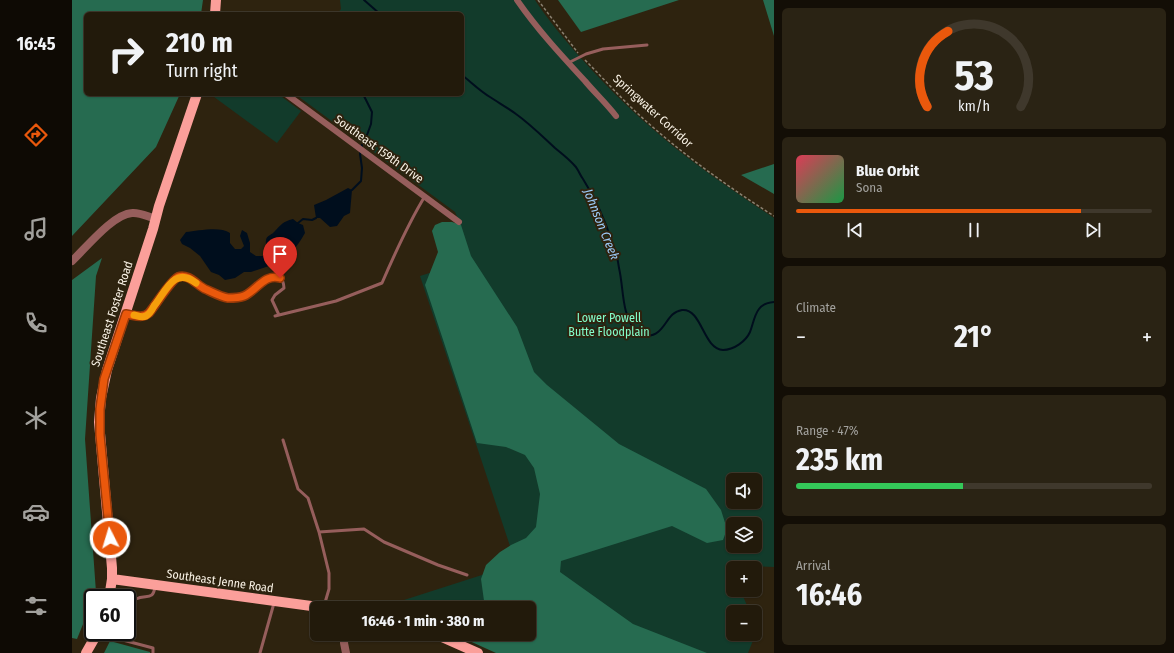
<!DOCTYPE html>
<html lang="en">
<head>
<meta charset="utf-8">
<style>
  body { margin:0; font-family:"Fira Sans Condensed",sans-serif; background:#2a2314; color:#f1f3f6; height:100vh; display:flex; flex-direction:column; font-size:15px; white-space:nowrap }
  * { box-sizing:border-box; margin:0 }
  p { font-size:13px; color:#a2a19d }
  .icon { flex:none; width:22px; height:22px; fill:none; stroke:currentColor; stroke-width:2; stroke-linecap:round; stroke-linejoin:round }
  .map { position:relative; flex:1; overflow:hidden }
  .panel { display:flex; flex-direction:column; gap:8px; padding:8px; background:#130e06; width:400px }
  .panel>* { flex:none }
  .banner { position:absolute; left:12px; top:12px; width:380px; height:84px; border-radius:6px; box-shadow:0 1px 3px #0004,0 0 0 1px #3f382c; background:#221a0b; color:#f1f3f6; overflow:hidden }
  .controls { position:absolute; left:654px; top:473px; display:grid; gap:8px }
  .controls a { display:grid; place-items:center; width:36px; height:36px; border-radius:6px; background:#221a0b; box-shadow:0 1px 3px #0004,0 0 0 1px #3f382c; font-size:20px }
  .speed { position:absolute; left:12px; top:589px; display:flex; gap:8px; font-size:20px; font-weight:700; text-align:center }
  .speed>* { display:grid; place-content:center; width:52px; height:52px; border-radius:50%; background:#221a0b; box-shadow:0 1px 3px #0004,0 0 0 1px #3f382c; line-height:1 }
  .speed .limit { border:2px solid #111; border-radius:6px; background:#fff; color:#111 }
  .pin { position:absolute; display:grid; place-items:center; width:34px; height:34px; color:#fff; margin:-41px -17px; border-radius:50% 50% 50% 0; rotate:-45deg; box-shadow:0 0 4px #0007 }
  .pin .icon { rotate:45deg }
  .me { position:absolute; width:44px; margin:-22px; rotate:355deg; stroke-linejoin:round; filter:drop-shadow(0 0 3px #0008) }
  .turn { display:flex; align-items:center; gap:14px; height:84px; padding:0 16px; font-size:18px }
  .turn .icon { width:52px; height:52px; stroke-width:2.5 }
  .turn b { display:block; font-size:28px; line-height:34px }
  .big { font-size:30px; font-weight:700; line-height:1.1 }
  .panel .widget { flex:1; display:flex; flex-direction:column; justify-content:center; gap:6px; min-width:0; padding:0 14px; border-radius:6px; background:#2a2314 }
  .panel .dial { align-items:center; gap:0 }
  .dial svg { height:104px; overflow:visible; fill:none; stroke:#3f382c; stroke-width:7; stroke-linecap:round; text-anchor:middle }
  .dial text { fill:#f1f3f6; stroke:none }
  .song { display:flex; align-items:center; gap:12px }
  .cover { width:48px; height:48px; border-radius:6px; background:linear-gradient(135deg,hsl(350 70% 55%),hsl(140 70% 35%)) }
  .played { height:4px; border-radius:2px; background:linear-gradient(90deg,#ea580c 80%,#3f382c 80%) }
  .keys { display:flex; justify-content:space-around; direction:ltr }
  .heat { display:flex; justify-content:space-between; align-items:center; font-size:22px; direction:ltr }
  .charge { height:6px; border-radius:3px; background:linear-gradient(90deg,#34c759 47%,#3f382c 0) }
  .trip { position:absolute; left:238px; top:601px; width:226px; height:40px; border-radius:6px; background:#221a0b; box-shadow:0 1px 3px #0004,0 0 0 1px #3f382c; font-weight:700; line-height:40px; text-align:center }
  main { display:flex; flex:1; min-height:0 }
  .menu { display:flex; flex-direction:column; width:72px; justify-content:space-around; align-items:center; background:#0e0a04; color:#a2a19d }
  .menu .icon { width:28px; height:28px }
  .menu .selected { color:#ea580c }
  .menu b { font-size:18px; color:#f1f3f6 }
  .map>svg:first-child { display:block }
  .green { fill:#123b2b; fill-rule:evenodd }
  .forest { fill:#266b50 }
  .water { fill:#000e1d }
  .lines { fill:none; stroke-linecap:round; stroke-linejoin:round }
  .stream { stroke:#000e1d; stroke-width:2 }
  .path { stroke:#8b8271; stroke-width:1.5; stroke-dasharray:3 2; stroke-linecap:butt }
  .service { stroke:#965e5c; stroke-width:3 }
  .minor { stroke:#965e5c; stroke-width:6 }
  .tertiary { stroke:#965e5c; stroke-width:8 }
  .primary { stroke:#fb9f9a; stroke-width:10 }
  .route-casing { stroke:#983908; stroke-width:10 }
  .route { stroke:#ea580c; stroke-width:7 }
  .slow { stroke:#f59e0b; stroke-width:7 }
  .labels { text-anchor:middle; stroke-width:4; stroke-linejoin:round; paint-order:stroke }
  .street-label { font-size:12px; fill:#faf3e6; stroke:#2e230f }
  .park-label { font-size:12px; fill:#83fdca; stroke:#2e230f }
  .water-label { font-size:13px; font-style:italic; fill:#9ccbf7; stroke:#2e230f }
</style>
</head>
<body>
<main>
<nav class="menu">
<b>16:45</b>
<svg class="icon selected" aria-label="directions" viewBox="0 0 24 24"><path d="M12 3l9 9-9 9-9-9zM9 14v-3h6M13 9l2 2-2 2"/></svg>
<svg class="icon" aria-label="music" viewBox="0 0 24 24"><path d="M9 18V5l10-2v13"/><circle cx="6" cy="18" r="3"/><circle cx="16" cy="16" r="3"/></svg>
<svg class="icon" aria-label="phone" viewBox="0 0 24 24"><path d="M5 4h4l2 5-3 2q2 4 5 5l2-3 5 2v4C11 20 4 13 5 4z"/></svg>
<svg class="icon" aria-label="climate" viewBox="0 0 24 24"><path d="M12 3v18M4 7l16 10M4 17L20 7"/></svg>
<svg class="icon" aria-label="car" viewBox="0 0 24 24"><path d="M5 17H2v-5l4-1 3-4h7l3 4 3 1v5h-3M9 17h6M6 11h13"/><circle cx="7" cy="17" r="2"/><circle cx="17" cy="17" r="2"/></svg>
<svg class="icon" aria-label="filters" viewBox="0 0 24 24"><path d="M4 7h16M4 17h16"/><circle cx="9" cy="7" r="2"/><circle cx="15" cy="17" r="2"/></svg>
</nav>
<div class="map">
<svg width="702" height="653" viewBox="0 0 702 653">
  <rect width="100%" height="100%" fill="#2e230f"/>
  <path class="green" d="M 268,0 L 463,0 C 476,20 492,39 508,57 C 533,85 560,112 589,136 C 624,166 663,192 702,218 L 702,567 L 682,566 L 681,568 L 661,568 L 661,590 L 670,590 L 669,592 L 678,612 L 661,612 L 661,634 L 683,634 L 683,622 L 686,628 L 676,653 L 427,653 L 457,634 L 457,608 L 307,608 L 444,564 L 348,276 L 373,268 L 360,230 L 381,223 L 388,223 L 383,212 L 223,94 L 390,94 L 390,14 L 265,14 L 269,9 ZM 661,480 L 683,480 L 683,502 L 661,502 ZM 661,524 L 683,524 L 683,546 L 661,546 Z
    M 138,94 L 206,94 L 229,111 L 205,143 Z"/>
  <path class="forest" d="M 0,0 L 131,0 L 129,14 L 14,14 L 14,94 L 108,94 L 84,147 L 0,236 Z
    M 486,0 L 607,0 L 509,32 Z
    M 691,0 L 702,0 L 702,36 Z
    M 702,164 L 702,194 L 669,175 Z
    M 370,222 L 380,222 L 389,225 L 399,256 L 445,327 L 462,372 L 475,385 L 547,444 L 634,489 L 649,510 L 655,529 L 651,540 L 635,543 L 600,526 L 489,561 L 488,572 L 561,624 L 635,653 L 424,653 L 382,634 L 457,634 L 457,608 L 413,608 L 409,579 L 414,565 L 428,552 L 439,545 L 454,538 L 464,527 L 468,494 L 462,468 L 453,455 L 434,447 L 405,443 L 353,285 L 366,252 L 360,231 L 363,225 Z
    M 30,258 L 24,276 L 13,439 L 24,592 L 5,639 L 0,638 L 0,280 Z
    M 38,641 L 78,652 L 78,653 L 32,653 Z"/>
  <path class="water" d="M 276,188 L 280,190 L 278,213 L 272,216 L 265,226 L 258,227 L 248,218 L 244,218 L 242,205 L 254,200 Z
    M 221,219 L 226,223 L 231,225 L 233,233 C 229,240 225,247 218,252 L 215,250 L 204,266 L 197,266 L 179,272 L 172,272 L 163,278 L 153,280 L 147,275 L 139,272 L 128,256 L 118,248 L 110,244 L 108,240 L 114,232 C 126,231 148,226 158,233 L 158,243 L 163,249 L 169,249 L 172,246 L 168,236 L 170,230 L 175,233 L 178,243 L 178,252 L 184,256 L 194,256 C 197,248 193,246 194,240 C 195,235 200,235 203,231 C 210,224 210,222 221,219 Z"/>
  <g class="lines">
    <path class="stream" d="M 292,0 L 308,14
      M 390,75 C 399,82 408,91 418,97 C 427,103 436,108 444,114 C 458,124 470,136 483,148 C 489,153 497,159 503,166 C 506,169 508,175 511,179 C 523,198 533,220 540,242 C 543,250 546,259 547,268 C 552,289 549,314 564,331 C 569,337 580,337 586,332 C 595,325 597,312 610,310 C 630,308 631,349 651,350 C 662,350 674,341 678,332 C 683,319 683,303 702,302
      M 280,190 L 289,181 L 290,168 L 288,154 L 290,145 L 295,135 L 299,124 L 300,112 L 291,94
      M 226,223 L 231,219 L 240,220 L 244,218"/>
    <path class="path" d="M 466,0 L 506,53
      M 513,60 C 530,77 546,95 564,112 C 606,151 653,185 702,216"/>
    <path class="service" d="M 496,63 L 514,54 L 531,49 L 575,45
      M 55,314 C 64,316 70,319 77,313 C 82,307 87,300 92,293 C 95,289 98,283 103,279 C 107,276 111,276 115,277 C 120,279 123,283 128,285 C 139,293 157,301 171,296 C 181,293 210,259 212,288 L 203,295 L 200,300 L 207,315
      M 203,316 L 264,301 L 310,283 C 323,253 336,224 353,196
      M 211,440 L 226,489 L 236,498 L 247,532 L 257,573 L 257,589 L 252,606
      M 247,532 L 292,529 L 312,542 L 366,565 L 395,575
      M 55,609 C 58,605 60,601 64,599 C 74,594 81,601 83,587
      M 28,634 L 81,648 L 81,653
      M 188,653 L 202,603"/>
    <path class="minor" d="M 445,0 C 465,29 489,55 513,81 C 523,93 534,103 544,116
      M 214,94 L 387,222"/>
    <path class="tertiary" d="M 0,261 C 14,248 41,214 60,213 C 68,212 76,217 84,219
      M 273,634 L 272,643 L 274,653"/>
    <path class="primary" d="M 143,14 L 144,0
      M 40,579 L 254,608
      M 37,598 L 40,579 L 40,568 L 27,422 L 29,398 L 35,370 L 81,229 L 87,206 L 125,94
      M 363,634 L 406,653
      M 14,653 L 26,632"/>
  </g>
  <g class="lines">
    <g class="route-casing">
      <path id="route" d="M 38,538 L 28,435 L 28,409 L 32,379 L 54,314 C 62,315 70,319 77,313 C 83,306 99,280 106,277 C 116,273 125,285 133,289 C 140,292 149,297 156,298 C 161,298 167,298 172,296 C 184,291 193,273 208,278"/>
    </g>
    <use href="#route" class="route"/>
    <path class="slow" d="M 62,315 C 66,316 70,318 74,316 C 78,314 80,310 82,306 C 94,291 102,266 124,283"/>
  </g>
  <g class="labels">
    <g class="street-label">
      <text transform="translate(581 111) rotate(42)" y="4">Springwater Corridor</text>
      <text transform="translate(307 149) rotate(36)" y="4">Southeast 159th Drive</text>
      <text transform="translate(40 314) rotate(-72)" y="4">Southeast Foster Road</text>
      <text transform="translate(148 581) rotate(8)" y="4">Southeast Jenne Road</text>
    </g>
    <g class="park-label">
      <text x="537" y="322">Lower Powell<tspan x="537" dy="14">Butte Floodplain</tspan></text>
    </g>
    <g class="water-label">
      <text transform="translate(530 224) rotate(68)" y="5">Johnson Creek</text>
    </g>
  </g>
</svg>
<div class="controls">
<a><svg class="icon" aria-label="sound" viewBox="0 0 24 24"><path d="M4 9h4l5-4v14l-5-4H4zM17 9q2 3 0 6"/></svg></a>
<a><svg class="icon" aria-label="layers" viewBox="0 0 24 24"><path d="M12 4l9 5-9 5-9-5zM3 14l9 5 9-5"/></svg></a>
<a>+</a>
<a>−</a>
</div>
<div class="speed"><div class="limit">60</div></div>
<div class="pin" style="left:208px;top:278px;background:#d93025"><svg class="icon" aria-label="arrive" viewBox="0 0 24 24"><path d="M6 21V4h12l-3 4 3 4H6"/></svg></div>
<svg class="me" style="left:38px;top:538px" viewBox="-20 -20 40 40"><circle r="17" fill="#ea580c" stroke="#fff" stroke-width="3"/><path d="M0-11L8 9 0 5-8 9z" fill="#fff"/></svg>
<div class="trip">16:46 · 1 min · 380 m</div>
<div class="banner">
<div class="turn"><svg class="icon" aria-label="right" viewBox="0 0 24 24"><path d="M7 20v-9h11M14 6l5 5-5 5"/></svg><div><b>210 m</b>Turn right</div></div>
</div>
</div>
<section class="panel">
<div class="widget dial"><svg viewBox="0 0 100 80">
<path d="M14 69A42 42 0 1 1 86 69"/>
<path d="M14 69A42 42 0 0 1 30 11" stroke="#ea580c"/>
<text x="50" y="56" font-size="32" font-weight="700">53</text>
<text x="50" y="72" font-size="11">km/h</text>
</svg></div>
<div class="widget">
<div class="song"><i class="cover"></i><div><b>Blue Orbit</b><p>Sona</p></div></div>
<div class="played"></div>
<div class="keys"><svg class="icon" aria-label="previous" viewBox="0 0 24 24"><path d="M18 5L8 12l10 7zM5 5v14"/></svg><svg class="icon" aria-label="pause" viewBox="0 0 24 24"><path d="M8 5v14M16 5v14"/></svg><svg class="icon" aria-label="next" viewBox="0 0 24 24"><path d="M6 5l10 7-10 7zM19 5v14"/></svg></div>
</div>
<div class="widget"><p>Climate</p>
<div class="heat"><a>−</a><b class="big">21°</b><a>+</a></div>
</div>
<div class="widget"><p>Range · 47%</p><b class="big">235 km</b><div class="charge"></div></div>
<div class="widget"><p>Arrival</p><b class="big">16:46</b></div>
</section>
</main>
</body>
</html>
